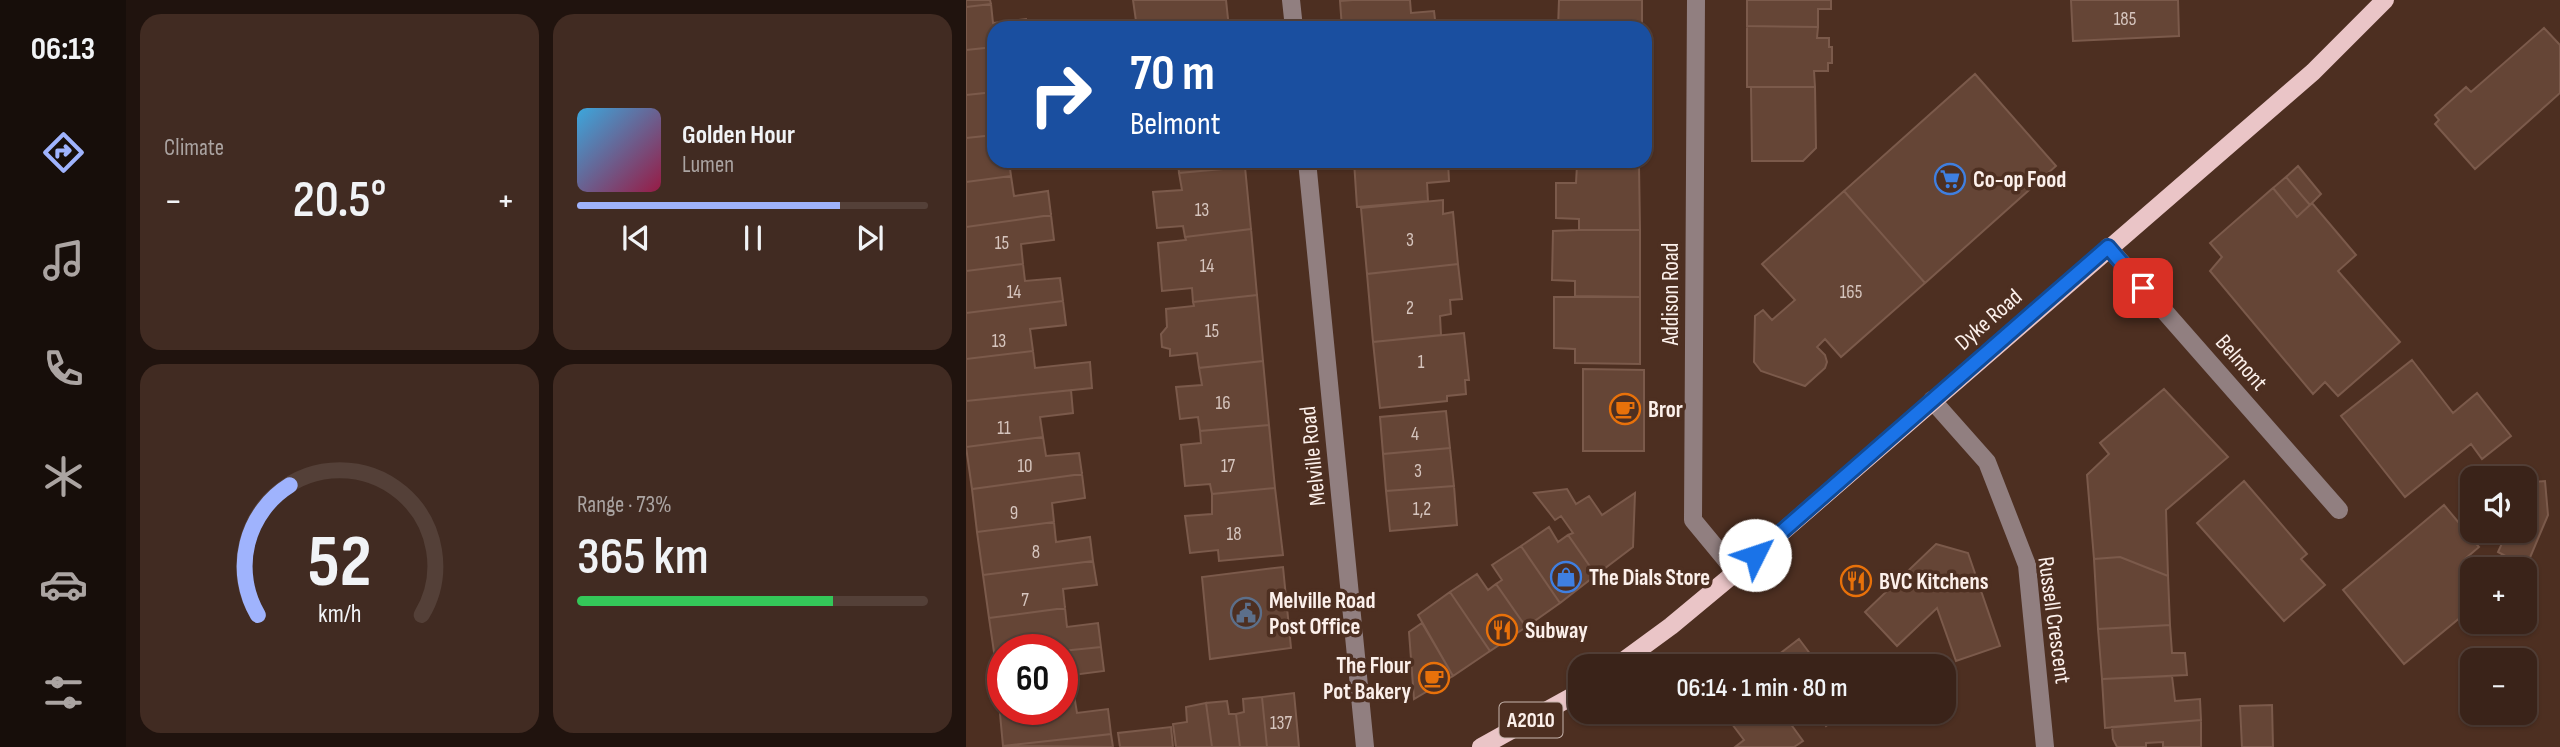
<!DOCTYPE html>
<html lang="en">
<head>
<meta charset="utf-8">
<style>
  body { margin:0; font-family:"Sofia Sans Condensed",sans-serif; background:#412b22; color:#f1f3f6; height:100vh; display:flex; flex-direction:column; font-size:26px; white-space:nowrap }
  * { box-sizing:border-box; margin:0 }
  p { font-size:23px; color:#aba4a2 }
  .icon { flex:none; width:38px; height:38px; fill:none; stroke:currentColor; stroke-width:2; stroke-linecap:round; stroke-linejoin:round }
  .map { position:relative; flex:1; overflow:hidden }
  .sheet { display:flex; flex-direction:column; gap:14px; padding:14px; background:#20130e; width:840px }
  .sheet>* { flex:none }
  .top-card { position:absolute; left:21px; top:21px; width:665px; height:147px; border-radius:21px; box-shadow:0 2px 5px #0004,0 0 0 2px #544038; background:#1a4fa0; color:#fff; overflow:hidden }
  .buttons { position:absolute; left:1494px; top:466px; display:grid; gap:14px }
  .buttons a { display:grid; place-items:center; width:77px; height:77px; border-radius:14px; background:#3a2319; box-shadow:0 2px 5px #0004,0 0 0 2px #544038; font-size:35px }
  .speed { position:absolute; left:21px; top:634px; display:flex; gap:14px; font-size:35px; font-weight:700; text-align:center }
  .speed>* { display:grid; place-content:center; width:91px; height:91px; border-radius:50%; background:#3a2319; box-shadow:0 2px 5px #0004,0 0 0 2px #544038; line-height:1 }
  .speed .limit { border:10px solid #d22; background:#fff; color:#111 }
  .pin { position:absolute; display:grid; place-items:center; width:60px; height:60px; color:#fff; margin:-30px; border-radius:14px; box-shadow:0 4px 10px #0006 }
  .me { position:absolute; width:77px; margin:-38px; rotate:49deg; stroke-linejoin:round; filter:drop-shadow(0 0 5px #0008) }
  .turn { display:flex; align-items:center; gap:24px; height:147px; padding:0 28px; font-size:32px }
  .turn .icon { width:91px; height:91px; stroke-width:2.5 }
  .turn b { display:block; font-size:49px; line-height:60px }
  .big { font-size:52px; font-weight:600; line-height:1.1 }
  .sheet .tile { flex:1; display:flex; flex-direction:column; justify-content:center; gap:10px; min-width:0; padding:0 24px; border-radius:21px; background:#412b22 }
  .sheet .dial { align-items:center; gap:0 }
  .dial svg { height:182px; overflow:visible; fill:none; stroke:#544038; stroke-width:7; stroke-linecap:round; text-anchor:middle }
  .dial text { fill:#f1f3f6; stroke:none }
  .song { display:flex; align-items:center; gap:21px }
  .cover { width:84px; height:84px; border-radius:10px; background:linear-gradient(135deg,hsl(200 70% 55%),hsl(340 70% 35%)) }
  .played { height:7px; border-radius:4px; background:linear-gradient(90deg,#9fb3fd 75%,#544038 75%) }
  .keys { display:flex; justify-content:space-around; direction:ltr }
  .heat { display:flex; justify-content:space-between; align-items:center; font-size:38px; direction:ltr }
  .charge { height:10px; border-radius:5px; background:linear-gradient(90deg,#34c759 73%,#544038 0) }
  .sheet .tiles { flex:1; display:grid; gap:14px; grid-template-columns:repeat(2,1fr) }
  .trip { position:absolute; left:602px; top:654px; width:388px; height:70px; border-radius:21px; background:#3a2319; box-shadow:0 2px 5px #0004,0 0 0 2px #544038; font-weight:600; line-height:70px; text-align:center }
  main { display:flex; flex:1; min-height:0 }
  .tab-bar { display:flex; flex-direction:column; width:126px; justify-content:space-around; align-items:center; background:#170e0a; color:#aba4a2 }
  .tab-bar .icon { width:49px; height:49px }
  .tab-bar .selected { color:#9fb3fd }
  .tab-bar b { font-size:32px; color:#f1f3f6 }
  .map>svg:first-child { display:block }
  .building { fill:#654536; stroke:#7b5a4b; stroke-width:2 }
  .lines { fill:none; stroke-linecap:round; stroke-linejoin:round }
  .minor { stroke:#917f80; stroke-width:18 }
  .major { stroke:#eac5c7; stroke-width:18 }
  .route-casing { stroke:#114b97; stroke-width:18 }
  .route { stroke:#1a73e8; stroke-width:12 }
  .labels { text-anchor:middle; stroke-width:7; stroke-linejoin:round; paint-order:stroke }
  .number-label { font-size:19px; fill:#d6c5be }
  .shield { fill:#4d2f21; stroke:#c8b6ae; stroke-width:2 }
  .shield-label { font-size:21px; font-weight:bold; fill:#fcf0eb }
  .poi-label { font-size:23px; font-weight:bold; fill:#fcf0eb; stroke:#4d2f21; text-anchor:start }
  .street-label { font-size:23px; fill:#fcf0eb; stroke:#4d2f21 }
</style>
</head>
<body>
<main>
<nav class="tab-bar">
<b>06:13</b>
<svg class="icon selected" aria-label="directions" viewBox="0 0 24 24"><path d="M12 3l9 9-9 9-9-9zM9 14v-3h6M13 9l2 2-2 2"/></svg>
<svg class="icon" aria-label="music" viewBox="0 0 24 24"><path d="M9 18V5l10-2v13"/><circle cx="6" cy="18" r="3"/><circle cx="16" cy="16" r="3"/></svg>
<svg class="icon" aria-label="phone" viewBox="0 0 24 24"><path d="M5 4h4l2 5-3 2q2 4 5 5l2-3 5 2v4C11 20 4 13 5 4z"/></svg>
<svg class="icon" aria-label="climate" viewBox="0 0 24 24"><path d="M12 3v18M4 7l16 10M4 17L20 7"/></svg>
<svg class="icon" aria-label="car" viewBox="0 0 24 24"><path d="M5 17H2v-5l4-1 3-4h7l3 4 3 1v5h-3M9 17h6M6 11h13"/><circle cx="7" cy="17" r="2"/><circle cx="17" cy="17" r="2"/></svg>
<svg class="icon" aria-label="filters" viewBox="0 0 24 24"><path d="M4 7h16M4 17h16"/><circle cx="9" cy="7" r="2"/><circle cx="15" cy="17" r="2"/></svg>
</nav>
<section class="sheet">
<div class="tiles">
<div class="tile"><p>Climate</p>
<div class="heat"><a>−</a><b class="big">20.5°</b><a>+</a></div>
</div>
<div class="tile">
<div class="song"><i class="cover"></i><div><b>Golden Hour</b><p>Lumen</p></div></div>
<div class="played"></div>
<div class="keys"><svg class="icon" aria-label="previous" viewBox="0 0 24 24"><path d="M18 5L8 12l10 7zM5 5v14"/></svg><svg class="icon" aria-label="pause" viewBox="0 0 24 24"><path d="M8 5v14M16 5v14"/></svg><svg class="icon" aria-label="next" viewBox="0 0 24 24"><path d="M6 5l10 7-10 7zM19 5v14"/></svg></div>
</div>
<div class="tile dial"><svg viewBox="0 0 100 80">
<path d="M14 69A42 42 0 1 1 86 69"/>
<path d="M14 69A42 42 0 0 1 28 12" stroke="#9fb3fd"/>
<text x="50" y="56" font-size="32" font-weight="700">52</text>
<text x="50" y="72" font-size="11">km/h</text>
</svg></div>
<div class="tile"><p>Range · 73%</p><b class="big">365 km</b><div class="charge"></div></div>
</div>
</section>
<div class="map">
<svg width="1594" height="747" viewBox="0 0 1594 747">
  <rect width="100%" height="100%" fill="#4d2f21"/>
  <path class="building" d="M 0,0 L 24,0 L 25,4 L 0,7 Z
    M 167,0 L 260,0 L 263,28 L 171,28 Z
    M 387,0 L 444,0 L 445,13 L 468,11 L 470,28 L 376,28 L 374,1 Z
    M 593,0 L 676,0 L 676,28 L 592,28 Z
    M 781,0 L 865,0 L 865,9 L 852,9 L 852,27 L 781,26 Z
    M 1105,0 L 1212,0 L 1213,36 L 1107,41 Z
    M 25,4 L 27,23 L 60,19 L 61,28 L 28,28 L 28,47 L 0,50 L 0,7 Z
    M 781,26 L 852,27 L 851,38 L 863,38 L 863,47 L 866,47 L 866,63 L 862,63 L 862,71 L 848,71 L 849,87 L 781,87 Z
    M 1578,28 L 1594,45 L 1594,93 L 1509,169 L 1469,124 L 1473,120 L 1469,115 L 1500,87 L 1505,92 Z
    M 28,47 L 28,92 L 0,95 L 0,50 Z
    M 1009,74 L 1090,166 L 959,283 L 878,191 Z
    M 785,87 L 849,87 L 850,148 L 837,161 L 786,161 Z
    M 28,92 L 28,135 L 0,138 L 0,95 Z
    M 28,135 L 28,161 L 43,161 L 45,176 L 0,182 L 0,138 Z
    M 212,161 L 278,161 L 279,167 L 213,173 Z
    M 388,161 L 482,161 L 483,181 L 461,183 L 462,201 L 391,207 Z
    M 612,161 L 673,161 L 673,166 L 611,165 Z
    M 611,165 L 673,166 L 674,230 L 613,230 L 613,219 L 590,218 L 590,183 L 610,183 Z
    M 1332,166 L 1355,194 L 1344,205 L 1320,177 Z
    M 279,167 L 285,229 L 219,237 L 217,226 L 191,228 L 187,192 L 216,190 L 213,173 Z
    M 45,176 L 48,196 L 82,191 L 85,215 L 0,227 L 0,182 Z
    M 1320,177 L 1344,205 L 1331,217 L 1307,188 Z
    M 1307,188 L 1331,217 L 1346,203 L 1390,255 L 1372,271 L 1434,342 L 1372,396 L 1359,382 L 1347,394 L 1244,271 L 1256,257 L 1244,243 Z
    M 878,191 L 959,283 L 875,357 L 859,339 L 851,347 L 859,355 L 861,362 L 859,368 L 839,386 L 795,371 L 788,362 L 789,316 L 797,310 L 806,320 L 829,300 L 796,264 Z
    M 477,200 L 477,214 L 487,212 L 492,264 L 401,274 L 395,208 Z
    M 85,215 L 88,240 L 55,244 L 57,264 L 0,271 L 0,227 Z
    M 285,229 L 291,295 L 227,302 L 226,288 L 196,291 L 192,243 L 220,240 L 219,237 Z
    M 613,230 L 674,230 L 674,297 L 609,296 L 609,281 L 586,280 L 587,231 Z
    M 57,264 L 59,281 L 94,278 L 97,301 L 0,313 L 0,271 Z
    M 492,264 L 496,299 L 484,300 L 485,314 L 474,316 L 475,335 L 407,342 L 401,274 Z
    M 291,295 L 297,361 L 233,368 L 231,353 L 204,356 L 204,349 L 196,347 L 195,334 L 201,327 L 200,309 L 228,306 L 227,302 Z
    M 588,297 L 674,297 L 674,364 L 609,363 L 609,349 L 588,348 Z
    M 97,301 L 100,325 L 64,329 L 67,351 L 0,359 L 0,313 Z
    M 498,333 L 503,380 L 499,380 L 500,394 L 481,396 L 481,401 L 414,408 L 407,342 Z
    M 67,351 L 69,368 L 124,362 L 126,388 L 0,401 L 0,359 Z
    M 1446,360 L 1487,413 L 1511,393 L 1545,436 L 1516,459 L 1505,444 L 1439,497 L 1375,416 Z
    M 297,361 L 303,425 L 234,431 L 232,417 L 214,419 L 210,387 L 236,385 L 233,368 Z
    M 617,369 L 678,370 L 678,451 L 617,451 Z
    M 1198,389 L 1262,457 L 1200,510 L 1202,576 L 1154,557 L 1128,559 L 1121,475 L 1143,454 L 1134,443 Z
    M 105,390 L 107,413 L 74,417 L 77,437 L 0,447 L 0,401 Z
    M 480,411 L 484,448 L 417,454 L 414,417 Z
    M 303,425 L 309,488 L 246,494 L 244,484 L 219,486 L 215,445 L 235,443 L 234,431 Z
    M 77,437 L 80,456 L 113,453 L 116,474 L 6,489 L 0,447 Z
    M 484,448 L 488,486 L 420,491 L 417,454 Z
    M 116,474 L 119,498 L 86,503 L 88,522 L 11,532 L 6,489 Z
    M 1278,481 L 1341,554 L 1335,559 L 1359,585 L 1318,621 L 1231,523 Z
    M 1579,481 L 1582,515 L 1560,567 L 1532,552 L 1542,530 L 1559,530 L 1559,483 Z
    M 488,486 L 491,525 L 424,531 L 420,491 Z
    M 309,488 L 317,555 L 253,561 L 252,550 L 224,553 L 219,516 L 246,514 L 246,494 Z
    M 601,489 L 610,504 L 623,496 L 636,515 L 669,493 L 667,547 L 630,575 L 602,535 L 607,533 L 595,516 L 589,520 L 568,493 Z
    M 1478,505 L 1513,547 L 1499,559 L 1507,569 L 1507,607 L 1438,664 L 1377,590 Z
    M 88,522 L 90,542 L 124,537 L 127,561 L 17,575 L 11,532 Z
    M 583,527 L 592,542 L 602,535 L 630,575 L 594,603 L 555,546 Z
    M 970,544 L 1002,553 L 1034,646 L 990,661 L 971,608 L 931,646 L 899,612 Z
    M 555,546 L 594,603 L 560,627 L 530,584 L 536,580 L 526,565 Z
    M 1154,557 L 1202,576 L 1204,625 L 1132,629 L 1128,559 Z
    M 127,561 L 131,585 L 97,589 L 99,608 L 23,618 L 17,575 Z
    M 317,567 L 325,648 L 244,659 L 236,577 Z
    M 511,574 L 522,590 L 530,584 L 560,627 L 524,651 L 484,592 Z
    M 484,592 L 524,651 L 487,676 L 452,615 Z
    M 99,608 L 101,627 L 132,623 L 135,647 L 96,651 L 96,649 L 37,649 L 37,658 L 29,659 L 23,618 Z
    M 456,623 L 487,676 L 448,699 L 443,632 Z
    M 1204,625 L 1206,653 L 1219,653 L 1221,675 L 1136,679 L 1132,629 Z
    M 833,639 L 854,667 L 796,667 Z
    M 135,647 L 138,671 L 106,675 L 108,695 L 96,696 L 96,651 Z
    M 37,658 L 37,703 L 33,703 L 29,659 Z
    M 1206,676 L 1209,701 L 1234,699 L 1235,720 L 1139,728 L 1136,679 Z
    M 328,693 L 333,747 L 301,747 L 296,697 Z
    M 108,695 L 111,713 L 142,709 L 145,734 L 37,746 L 33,703 L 37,703 L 37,709 L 96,709 L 96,696 Z
    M 296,697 L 301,747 L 274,747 L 270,714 L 278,712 L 277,699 Z
    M 261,701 L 263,714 L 270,714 L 274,747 L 246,747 L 240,703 Z
    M 240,703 L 246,747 L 210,747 L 207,724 L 221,722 L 220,707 Z
    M 1306,705 L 1307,747 L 1276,747 L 1274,706 Z
    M 757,712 L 816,712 L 837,741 L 828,747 L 769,747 L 778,740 Z
    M 816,712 L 838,712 L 823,723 Z
    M 850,712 L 878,712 L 860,726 Z
    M 1235,720 L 1235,747 L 1197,747 L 1197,742 L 1180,743 L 1180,747 L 1151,747 L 1147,739 L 1146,727 Z
    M 205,727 L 207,747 L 154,747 L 152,733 Z
    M 145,734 L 147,747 L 37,746 Z"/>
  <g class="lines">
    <path class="minor" d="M 325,0 L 328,28
      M 730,0 L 727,520 L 770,572
      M 341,161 L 399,747
      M 1142,247 L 1373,510
      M 966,400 L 1021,462 L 1061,565 L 1079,747"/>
    <path class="major" d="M 649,667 L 705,626 L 770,572 L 1347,72 L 1419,0
      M 515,747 L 614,692"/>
  </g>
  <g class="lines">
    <g class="route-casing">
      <path id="route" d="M 789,555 L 1142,247 L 1177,288"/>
    </g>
    <use href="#route" class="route"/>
  </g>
  <defs>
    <g id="supermarket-ring" transform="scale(1.575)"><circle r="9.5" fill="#4d2f21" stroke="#3f7fe0" stroke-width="1.5"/><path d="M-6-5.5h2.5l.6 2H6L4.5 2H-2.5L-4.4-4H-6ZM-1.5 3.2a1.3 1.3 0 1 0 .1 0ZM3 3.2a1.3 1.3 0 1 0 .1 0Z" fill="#3f7fe0"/></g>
    <g id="cafe-ring" transform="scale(1.575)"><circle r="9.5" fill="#4d2f21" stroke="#e8710a" stroke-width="1.5"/><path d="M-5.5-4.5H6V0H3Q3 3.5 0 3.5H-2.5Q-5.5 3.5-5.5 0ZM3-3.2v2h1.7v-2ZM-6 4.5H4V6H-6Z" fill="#e8710a"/></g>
    <g id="shop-ring" transform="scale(1.575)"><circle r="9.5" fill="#4d2f21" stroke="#3f7fe0" stroke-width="1.5"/><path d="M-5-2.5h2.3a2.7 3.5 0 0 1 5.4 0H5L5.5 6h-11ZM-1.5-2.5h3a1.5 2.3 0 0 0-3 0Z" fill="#3f7fe0"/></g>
    <g id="restaurant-ring" transform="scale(1.575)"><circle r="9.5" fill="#4d2f21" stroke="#e8710a" stroke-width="1.5"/><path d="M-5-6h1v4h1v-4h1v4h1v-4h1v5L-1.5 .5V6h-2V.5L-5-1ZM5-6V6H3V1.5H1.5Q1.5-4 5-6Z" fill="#e8710a"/></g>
    <g id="civic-ring" transform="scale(1.575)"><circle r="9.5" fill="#4d2f21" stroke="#5c6f8a" stroke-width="1.5"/><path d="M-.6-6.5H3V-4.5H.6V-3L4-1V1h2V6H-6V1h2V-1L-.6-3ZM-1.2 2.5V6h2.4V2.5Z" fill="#5c6f8a"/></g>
  </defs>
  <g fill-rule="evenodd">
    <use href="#supermarket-ring" x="984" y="179"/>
    <use href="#cafe-ring" x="659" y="409"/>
    <use href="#shop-ring" x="600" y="577"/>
    <use href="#restaurant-ring" x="890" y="581"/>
    <use href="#civic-ring" x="280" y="613"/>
    <use href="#restaurant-ring" x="536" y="630"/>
    <use href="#cafe-ring" x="468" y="678"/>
  </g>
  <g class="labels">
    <g class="number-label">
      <text x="1159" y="25">185</text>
      <text x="236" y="216">13</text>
      <text x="444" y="246">3</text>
      <text x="36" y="249">15</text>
      <text x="241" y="272">14</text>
      <text x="48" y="298">14</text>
      <text x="885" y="298">165</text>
      <text x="444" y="314">2</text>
      <text x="246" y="337">15</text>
      <text x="33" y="347">13</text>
      <text x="455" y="368">1</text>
      <text x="257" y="409">16</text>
      <text x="38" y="434">11</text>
      <text x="449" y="440">4</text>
      <text x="59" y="472">10</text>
      <text x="262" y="472">17</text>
      <text x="452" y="477">3</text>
      <text x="456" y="515">1,2</text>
      <text x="48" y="519">9</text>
      <text x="268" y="540">18</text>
      <text x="70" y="558">8</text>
      <text x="59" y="606">7</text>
      <text x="315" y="729">137</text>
    </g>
    <rect class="shield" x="533.5" y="702.5" width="63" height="35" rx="5"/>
    <g class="shield-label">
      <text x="565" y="727">A2010</text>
    </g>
    <g class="poi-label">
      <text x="1007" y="187">Co-op Food</text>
      <text x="682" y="417">Bror</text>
      <text x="623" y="585">The Dials Store</text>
      <text x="913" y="589">BVC Kitchens</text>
      <text x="303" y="608">Melville Road<tspan x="303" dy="26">Post Office</tspan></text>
      <text x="559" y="638">Subway</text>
      <text x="445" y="673" text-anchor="end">The Flour<tspan x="445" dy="26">Pot Bakery</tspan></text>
    </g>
    <g class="street-label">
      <text transform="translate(704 294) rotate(-90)" y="8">Addison Road</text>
      <text transform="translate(1022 319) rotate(-41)" y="8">Dyke Road</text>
      <text transform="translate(1276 362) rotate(49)" y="8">Belmont</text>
      <text transform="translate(346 456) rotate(-96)" y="8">Melville Road</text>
      <text transform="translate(1089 620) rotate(82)" y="8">Russell Crescent</text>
    </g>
  </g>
</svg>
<div class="buttons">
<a><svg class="icon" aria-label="sound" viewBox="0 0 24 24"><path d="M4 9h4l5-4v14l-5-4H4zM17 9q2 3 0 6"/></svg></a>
<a>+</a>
<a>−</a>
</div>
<div class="speed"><div class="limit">60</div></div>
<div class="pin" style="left:1177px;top:288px;background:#d93025"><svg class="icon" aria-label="arrive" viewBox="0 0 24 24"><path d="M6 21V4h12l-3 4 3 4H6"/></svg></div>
<svg class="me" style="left:789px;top:555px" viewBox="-20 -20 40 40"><circle r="19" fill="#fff"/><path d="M0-13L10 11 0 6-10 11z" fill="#1a73e8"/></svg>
<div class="trip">06:14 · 1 min · 80 m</div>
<div class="top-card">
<div class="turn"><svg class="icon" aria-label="right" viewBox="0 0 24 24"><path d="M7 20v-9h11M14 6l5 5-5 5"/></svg><div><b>70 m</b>Belmont</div></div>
</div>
</div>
</main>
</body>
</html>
